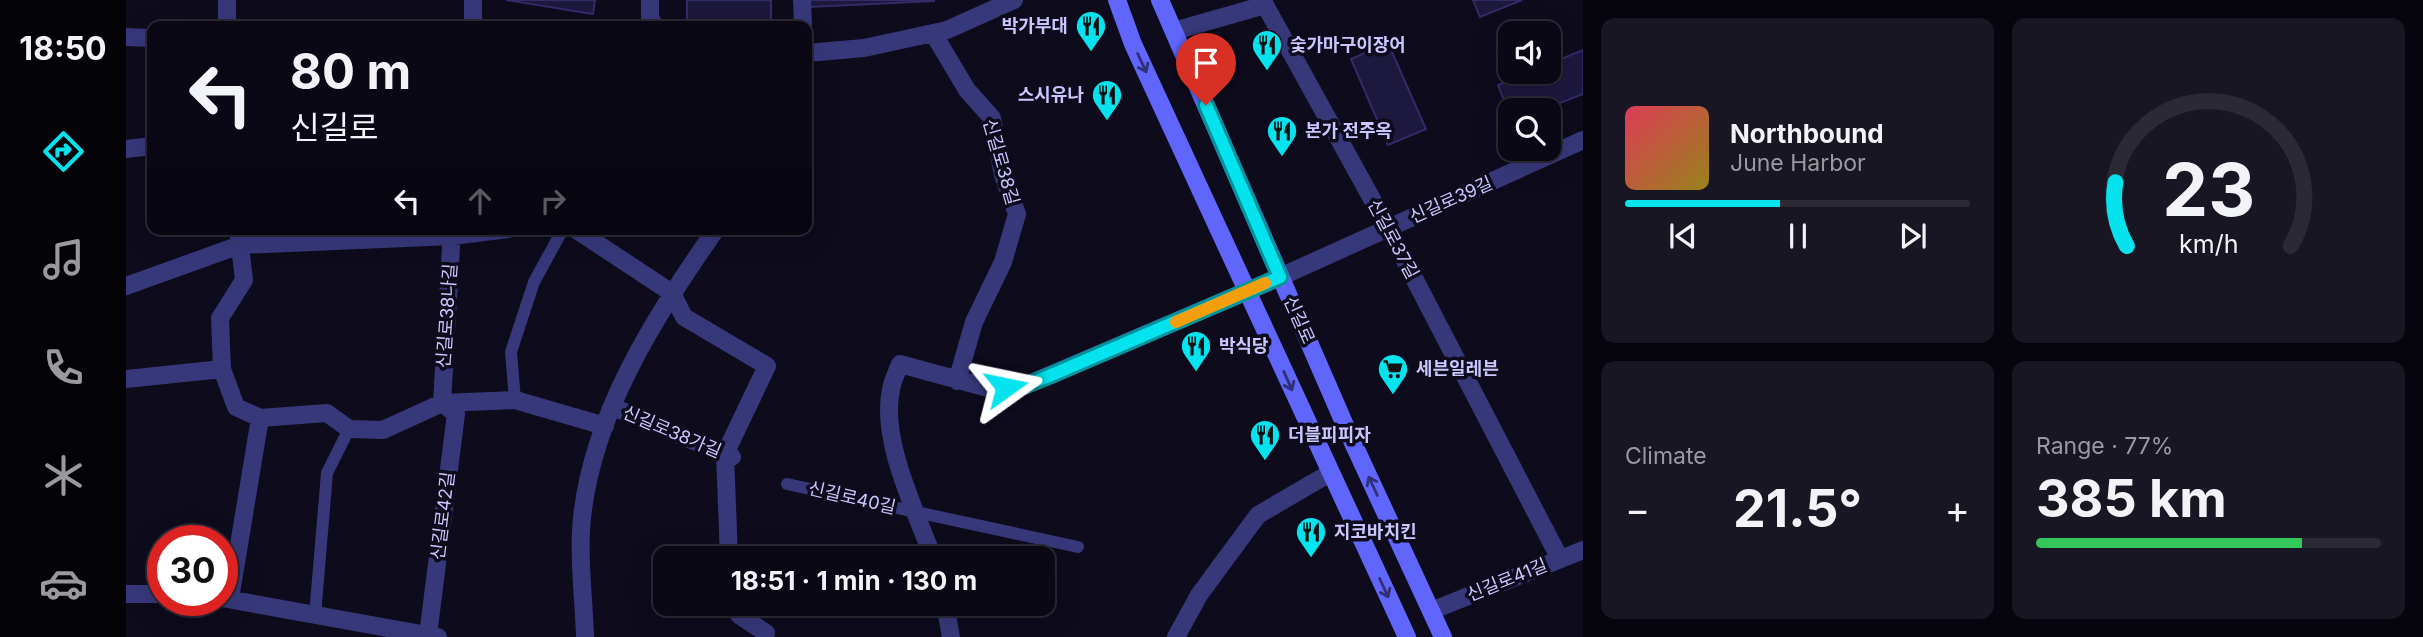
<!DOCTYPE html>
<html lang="en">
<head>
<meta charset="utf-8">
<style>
  body { margin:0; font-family:Inter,"Noto Sans KR",sans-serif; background:#181622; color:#f1f3f6; height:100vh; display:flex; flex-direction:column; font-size:26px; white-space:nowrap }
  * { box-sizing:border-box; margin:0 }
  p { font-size:23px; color:#999aa0 }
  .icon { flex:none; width:38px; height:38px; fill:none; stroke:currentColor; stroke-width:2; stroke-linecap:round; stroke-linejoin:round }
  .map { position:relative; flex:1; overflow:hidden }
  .drawer { display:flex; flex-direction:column; gap:18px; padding:18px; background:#06040c; width:840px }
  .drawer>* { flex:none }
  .guide { position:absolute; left:21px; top:21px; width:665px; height:214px; border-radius:14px; box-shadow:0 7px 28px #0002,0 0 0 2px #2a2934; background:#0a0815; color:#f1f3f6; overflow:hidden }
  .tools { position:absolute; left:1372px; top:21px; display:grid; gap:14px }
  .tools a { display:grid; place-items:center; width:63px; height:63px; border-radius:14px; background:#0a0815; box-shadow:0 7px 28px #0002,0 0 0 2px #2a2934; font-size:35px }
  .speed { position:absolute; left:21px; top:525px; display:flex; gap:14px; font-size:35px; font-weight:700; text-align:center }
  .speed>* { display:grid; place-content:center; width:91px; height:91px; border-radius:50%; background:#0a0815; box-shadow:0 7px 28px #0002,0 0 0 2px #2a2934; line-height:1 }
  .speed .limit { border:10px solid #d22; background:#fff; color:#111 }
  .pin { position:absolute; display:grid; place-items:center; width:60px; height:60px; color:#fff; margin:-72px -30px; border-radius:50% 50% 50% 0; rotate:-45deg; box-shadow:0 0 7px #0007 }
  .pin .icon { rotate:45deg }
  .me { position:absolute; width:77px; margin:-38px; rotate:78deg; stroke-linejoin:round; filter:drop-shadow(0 0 5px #0008) }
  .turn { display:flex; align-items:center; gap:24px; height:147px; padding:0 28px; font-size:32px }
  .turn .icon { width:91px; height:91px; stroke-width:2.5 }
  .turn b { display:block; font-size:49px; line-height:60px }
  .lanes { display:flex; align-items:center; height:66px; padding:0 28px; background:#0003; justify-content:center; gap:35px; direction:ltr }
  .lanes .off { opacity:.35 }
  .big { font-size:52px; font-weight:700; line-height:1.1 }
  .drawer .card { flex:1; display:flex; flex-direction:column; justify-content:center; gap:10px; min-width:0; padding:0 24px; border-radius:14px; background:#181622 }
  .drawer .dial { align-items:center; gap:0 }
  .dial svg { height:182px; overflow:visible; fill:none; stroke:#2a2934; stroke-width:7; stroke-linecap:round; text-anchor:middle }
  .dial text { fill:#f1f3f6; stroke:none }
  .song { display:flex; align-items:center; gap:21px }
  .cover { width:84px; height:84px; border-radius:10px; background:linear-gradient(135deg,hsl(350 70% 55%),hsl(50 70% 35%)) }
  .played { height:7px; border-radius:4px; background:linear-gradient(90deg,#04e3ee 45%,#2a2934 45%) }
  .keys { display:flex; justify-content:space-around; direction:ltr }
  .heat { display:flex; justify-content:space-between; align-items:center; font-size:38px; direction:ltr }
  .charge { height:10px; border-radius:5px; background:linear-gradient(90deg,#34c759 77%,#2a2934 0) }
  .drawer .tiles { flex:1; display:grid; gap:18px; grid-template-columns:repeat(2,1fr) }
  .trip { position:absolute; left:527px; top:546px; width:402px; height:70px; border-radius:14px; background:#0a0815; box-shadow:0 7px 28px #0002,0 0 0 2px #2a2934; font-weight:700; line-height:70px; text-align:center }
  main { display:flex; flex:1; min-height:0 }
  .dock { display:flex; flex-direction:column; width:126px; justify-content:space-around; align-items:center; background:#040308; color:#999aa0 }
  .dock .icon { width:49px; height:49px }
  .dock .current { color:#04e3ee }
  .dock b { font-size:32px; color:#f1f3f6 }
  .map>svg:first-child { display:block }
  .building { fill:#1d183d; stroke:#332a68; stroke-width:2 }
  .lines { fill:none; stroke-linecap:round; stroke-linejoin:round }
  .lane { stroke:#37387a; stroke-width:12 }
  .street { stroke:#37387a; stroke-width:18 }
  .secondary { stroke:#6065fc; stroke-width:18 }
  .oneway { stroke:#2e2f76 }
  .route-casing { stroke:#03949b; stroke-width:18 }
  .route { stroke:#04e3ee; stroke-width:12 }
  .slow { stroke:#f59e0b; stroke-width:12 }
  .labels { text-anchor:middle; stroke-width:7; stroke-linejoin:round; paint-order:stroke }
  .poi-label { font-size:18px; font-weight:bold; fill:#cbc7fe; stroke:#0d0b1c; text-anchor:start }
  .street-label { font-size:18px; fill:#cbc7fe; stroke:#0d0b1c }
</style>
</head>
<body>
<main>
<nav class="dock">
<b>18:50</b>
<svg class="icon current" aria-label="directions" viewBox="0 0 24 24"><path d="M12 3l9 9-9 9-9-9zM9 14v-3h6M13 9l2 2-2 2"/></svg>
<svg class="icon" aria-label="music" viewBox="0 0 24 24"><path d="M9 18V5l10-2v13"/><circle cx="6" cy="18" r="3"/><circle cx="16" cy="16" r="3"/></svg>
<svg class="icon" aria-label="phone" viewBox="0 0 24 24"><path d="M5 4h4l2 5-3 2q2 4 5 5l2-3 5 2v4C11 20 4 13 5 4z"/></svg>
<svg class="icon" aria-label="climate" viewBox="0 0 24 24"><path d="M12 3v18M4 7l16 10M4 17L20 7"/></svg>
<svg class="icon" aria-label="car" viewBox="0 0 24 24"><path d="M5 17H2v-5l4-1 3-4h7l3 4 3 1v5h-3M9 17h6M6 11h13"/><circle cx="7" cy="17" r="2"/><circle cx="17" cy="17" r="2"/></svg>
</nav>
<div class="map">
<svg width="1457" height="637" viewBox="0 0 1457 637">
  <rect width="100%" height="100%" fill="#0d0b1c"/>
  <path class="building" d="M 380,0 L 469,0 L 467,14 Z
    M 561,0 L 645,0 L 645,26 L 561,26 Z
    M 683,0 L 808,0 L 808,1 L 684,7 Z
    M 1347,0 L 1396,0 L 1354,17 Z
    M 1262,43 L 1300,129 L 1262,145 L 1225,59 Z
    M 1457,50 L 1457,94 L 1416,110 L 1384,110 L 1384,116 L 1372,85 L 1404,72 L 1423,72 L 1423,64 Z"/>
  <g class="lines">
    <path class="lane" d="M 389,400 L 385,352 L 408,282 L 437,229
      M 661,484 L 952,547
      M 189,615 L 201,473 L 223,429"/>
    <path class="street" d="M 101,0 L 101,26
      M 524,0 L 524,18 L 529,26
      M 676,0 L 677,26
      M 347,26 L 347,0
      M 1048,31 L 1139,5 L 1262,228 L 1434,559
      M 807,33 L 841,90 L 866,118 L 877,175 L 891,214 L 877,262 L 848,322 L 831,381
      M 0,37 L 26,38
      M 681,53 L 738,48 L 821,30 L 888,0
      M 0,149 L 26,146
      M 449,229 L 546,293 L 558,317 L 641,366 L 599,454 L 603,558
      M 0,286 L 114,245 L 327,236 L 382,229
      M 0,379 L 96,369
      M 487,407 L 606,457
      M 134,418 L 201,413 L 223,429 L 257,430 L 316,403 L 389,400 L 479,426
      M 807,558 C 790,511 754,440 765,390 C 766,381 771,372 774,364 L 862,388 L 898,386 L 1154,277 L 1457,140
      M 0,594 L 37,594
      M 96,598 L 312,637
      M 104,599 L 134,418 L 110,407 L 96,369 L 94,318 L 118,280 L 112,229
      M 611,604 L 613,615 L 640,633 L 639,637
      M 819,604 L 825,637
      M 1305,611 L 1457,550
      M 302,635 L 330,414 L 316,403 L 326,229
      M 459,637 C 458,602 453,565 455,530 C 462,419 529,317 590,229
      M 1050,637 L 1073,595 L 1132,515 L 1204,473"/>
    <path class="secondary" d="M 991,0 L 1007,44 L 1281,637
      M 1034,0 L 1222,432 L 1317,637"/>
  </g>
  <defs><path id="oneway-shaft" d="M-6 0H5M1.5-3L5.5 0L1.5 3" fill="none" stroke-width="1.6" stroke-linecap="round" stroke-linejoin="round" transform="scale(1.75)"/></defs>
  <g class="oneway">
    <use href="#oneway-shaft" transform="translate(1016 63) rotate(65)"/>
    <use href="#oneway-shaft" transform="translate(1162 381) rotate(66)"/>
    <use href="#oneway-shaft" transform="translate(1247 486) rotate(-115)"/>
    <use href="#oneway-shaft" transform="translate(1258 588) rotate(65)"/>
  </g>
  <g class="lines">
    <g class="route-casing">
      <path id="route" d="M 880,387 L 898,386 L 923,376 L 1154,277 L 1080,105"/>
    </g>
    <use href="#route" class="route"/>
    <path class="slow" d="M 1050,322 L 1139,283"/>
  </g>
  <defs>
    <g id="restaurant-pin" transform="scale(1.575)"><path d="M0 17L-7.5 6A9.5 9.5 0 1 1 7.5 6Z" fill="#04e3ee" stroke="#0d0b1c"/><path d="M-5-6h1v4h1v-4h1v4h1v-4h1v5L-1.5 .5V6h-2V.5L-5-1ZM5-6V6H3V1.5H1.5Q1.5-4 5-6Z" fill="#111"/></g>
    <g id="supermarket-pin" transform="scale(1.575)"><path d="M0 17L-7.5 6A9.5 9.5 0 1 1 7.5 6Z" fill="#04e3ee" stroke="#0d0b1c"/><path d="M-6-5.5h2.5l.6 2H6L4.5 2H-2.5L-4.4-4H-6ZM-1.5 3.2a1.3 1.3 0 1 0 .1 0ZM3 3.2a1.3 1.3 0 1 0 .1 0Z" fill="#111"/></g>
  </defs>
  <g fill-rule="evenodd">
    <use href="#restaurant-pin" x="965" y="26"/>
    <use href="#restaurant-pin" x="1141" y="45"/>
    <use href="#restaurant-pin" x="981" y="95"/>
    <use href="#restaurant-pin" x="1156" y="131"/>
    <use href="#restaurant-pin" x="1070" y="346"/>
    <use href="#supermarket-pin" x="1267" y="369"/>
    <use href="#restaurant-pin" x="1139" y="435"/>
    <use href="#restaurant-pin" x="1185" y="532"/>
  </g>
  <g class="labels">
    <g class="poi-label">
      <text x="942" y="32" text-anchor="end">박가부대</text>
      <text x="1164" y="51">숯가마구이장어</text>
      <text x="958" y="101" text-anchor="end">스시유나</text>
      <text x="1179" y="137">본가 전주옥</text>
      <text x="1093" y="352">박식당</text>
      <text x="1290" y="375">세븐일레븐</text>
      <text x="1162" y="441">더블피피자</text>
      <text x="1208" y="538">지코바치킨</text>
    </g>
    <g class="street-label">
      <text transform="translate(875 162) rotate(74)" y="6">신길로38길</text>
      <text transform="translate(1325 200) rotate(-24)" y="6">신길로39길</text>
      <text transform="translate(1267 239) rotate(62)" y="6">신길로37길</text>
      <text transform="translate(321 316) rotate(-86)" y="6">신길로38나길</text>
      <text transform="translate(1173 320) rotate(66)" y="6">신길로</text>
      <text transform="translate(546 432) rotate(23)" y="6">신길로38가길</text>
      <text transform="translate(726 498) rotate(13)" y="6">신길로40길</text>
      <text transform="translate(317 516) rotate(-83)" y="6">신길로42길</text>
      <text transform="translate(1381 580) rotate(-22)" y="6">신길로41길</text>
    </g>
  </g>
</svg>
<div class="tools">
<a><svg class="icon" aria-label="sound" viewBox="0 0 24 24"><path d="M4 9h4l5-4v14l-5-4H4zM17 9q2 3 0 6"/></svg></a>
<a><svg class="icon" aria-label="search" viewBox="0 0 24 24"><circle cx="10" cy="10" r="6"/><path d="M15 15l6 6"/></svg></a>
</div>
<div class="speed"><div class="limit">30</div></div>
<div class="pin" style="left:1080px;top:105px;background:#d93025"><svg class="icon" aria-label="arrive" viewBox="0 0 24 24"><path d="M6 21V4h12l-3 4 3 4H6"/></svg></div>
<svg class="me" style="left:880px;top:387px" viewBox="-20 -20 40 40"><path d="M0-17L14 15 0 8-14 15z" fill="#04e3ee" stroke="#fff" stroke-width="4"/></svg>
<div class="trip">18:51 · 1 min · 130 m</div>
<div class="guide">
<div class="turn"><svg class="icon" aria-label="left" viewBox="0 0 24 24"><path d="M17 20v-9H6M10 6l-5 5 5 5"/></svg><div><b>80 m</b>신길로</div></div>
<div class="lanes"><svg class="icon" aria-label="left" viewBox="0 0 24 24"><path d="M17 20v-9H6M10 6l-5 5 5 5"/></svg><svg class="icon off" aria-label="ahead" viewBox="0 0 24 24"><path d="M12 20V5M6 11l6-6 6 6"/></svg><svg class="icon off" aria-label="right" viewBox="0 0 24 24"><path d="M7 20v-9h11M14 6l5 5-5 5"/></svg></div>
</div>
</div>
<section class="drawer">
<div class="tiles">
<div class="card">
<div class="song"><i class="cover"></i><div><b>Northbound</b><p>June Harbor</p></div></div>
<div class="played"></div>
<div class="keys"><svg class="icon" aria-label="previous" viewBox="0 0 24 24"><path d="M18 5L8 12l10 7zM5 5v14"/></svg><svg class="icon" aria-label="pause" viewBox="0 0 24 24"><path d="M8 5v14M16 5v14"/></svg><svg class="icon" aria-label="next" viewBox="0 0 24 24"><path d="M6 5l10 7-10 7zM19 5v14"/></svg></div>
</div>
<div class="card dial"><svg viewBox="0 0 100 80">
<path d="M14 69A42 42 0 1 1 86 69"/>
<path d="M14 69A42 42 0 0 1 9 41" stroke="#04e3ee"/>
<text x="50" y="56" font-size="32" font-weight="700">23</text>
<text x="50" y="72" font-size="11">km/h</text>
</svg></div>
<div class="card"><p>Climate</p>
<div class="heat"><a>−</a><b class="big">21.5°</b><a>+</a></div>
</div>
<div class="card"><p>Range · 77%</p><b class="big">385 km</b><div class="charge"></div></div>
</div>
</section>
</main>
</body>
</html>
